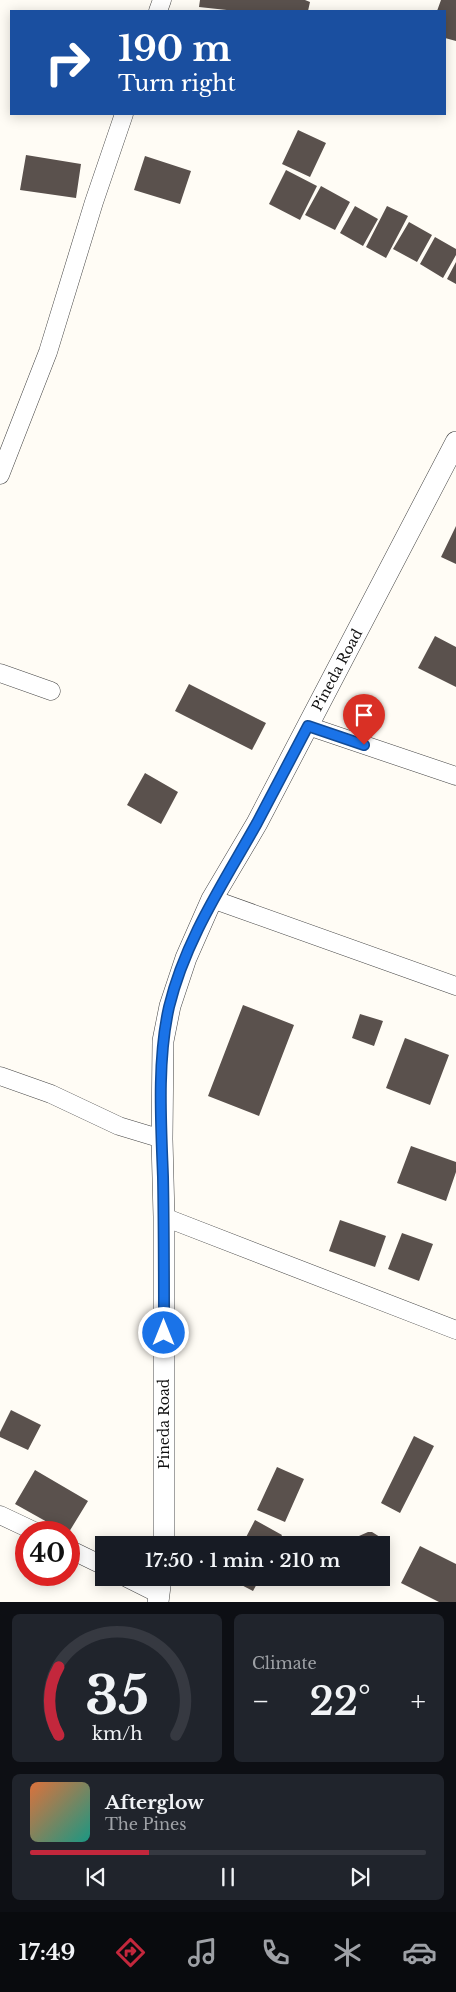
<!DOCTYPE html>
<html lang="en">
<head>
<meta charset="utf-8">
<style>
  body { margin:0; font-family:"Libre Baskerville",serif; background:#20242c; color:#f1f3f6; height:100vh; display:flex; flex-direction:column; font-size:19px; white-space:nowrap }
  * { box-sizing:border-box; margin:0 }
  p { font-size:16px; color:#9ea1a6 }
  .icon { flex:none; width:28px; height:28px; fill:none; stroke:currentColor; stroke-width:2; stroke-linecap:round; stroke-linejoin:round }
  .map { position:relative; height:1602px; overflow:hidden }
  .panel { display:flex; flex-direction:column; gap:12px; padding:12px; background:#0d0f14; flex:1 }
  .panel>* { flex:none }
  .guide { position:absolute; left:10px; top:10px; width:436px; height:105px; border-radius:0px; box-shadow:0 2px 12px #0003; background:#1a4fa0; color:#fff; overflow:hidden }
  .speed { position:absolute; left:15px; top:1521px; display:flex; gap:10px; font-size:25px; font-weight:700; text-align:center }
  .speed>* { display:grid; place-content:center; width:65px; height:65px; border-radius:50%; background:#171b24; box-shadow:0 2px 12px #0003; line-height:1 }
  .speed .limit { border:8px solid #d22; background:#fff; color:#111 }
  .pin { position:absolute; display:grid; place-items:center; width:42px; height:42px; color:#fff; margin:-51px -21px; border-radius:50% 50% 50% 0; rotate:-45deg; box-shadow:0 0 5px #0007 }
  .pin .icon { rotate:45deg }
  .me { position:absolute; width:55px; margin:-28px; rotate:0deg; stroke-linejoin:round; filter:drop-shadow(0 0 4px #0008) }
  .turn { display:flex; align-items:center; gap:18px; height:105px; padding:0 25px; font-size:22px }
  .turn .icon { width:65px; height:65px; stroke-width:2.5 }
  .turn b { display:block; font-size:35px; line-height:42px }
  .big { font-size:38px; font-weight:600; line-height:1.1 }
  .panel .card { flex:1; display:flex; flex-direction:column; justify-content:center; gap:8px; min-width:0; padding:0 18px; border-radius:8px; background:#20242c }
  .panel .dial { align-items:center; gap:0 }
  .dial svg { height:130px; overflow:visible; fill:none; stroke:#363941; stroke-width:7; stroke-linecap:round; text-anchor:middle }
  .dial text { fill:#f1f3f6; stroke:none }
  .song { display:flex; align-items:center; gap:15px }
  .cover { width:60px; height:60px; border-radius:8px; background:linear-gradient(135deg,hsl(20 70% 55%),hsl(170 70% 35%)) }
  .played { height:5px; border-radius:2px; background:linear-gradient(90deg,#c3273c 30%,#363941 30%) }
  .keys { display:flex; justify-content:space-around; direction:ltr }
  .heat { display:flex; justify-content:space-between; align-items:center; font-size:28px; direction:ltr }
  .panel .tiles { flex:1; display:grid; gap:12px; grid-template-columns:1fr 1fr }
  .card:last-child { grid-column:span 2 }
  .trip { position:absolute; left:95px; top:1536px; width:295px; height:50px; border-radius:0px; background:#171b24; box-shadow:0 2px 12px #0003; font-weight:600; line-height:50px; text-align:center }
  .dock { display:flex; height:80px; justify-content:space-around; align-items:center; background:#090b0e; color:#9ea1a6 }
  .dock .icon { width:35px; height:35px }
  .dock .current { color:#c3273c }
  .dock b { font-size:22px; color:#f1f3f6 }
  .map>svg:first-child { display:block }
  .building { fill:#5a514d }
  .lines { fill:none; stroke-linecap:round; stroke-linejoin:round }
  .minor-casing { stroke:#444; stroke-width:19 }
  .tertiary-casing { stroke:#444; stroke-width:22 }
  .minor { stroke:#fff; stroke-width:18 }
  .tertiary { stroke:#fff; stroke-width:21 }
  .route-casing { stroke:#114b97; stroke-width:12 }
  .route { stroke:#1a73e8; stroke-width:9 }
  .labels { text-anchor:middle; stroke-width:5; stroke-linejoin:round; paint-order:stroke }
  .street-label { font-size:14px; fill:#111; stroke:#fff }
</style>
</head>
<body>
<div class="map">
<svg width="456" height="1602" viewBox="0 0 456 1602">
  <rect width="100%" height="100%" fill="#fffcf5"/>
  <path class="building" d="M 200,0 L 305,0 L 310,2 L 308,11 L 236,11 L 199,7 Z
    M 441,0 L 456,0 L 456,41 L 445,38 L 445,11 L 437,11 Z
    M 298,130 L 326,143 L 310,177 L 282,164 Z
    M 26,155 L 81,164 L 76,198 L 20,190 Z
    M 145,156 L 191,171 L 180,204 L 134,190 Z
    M 286,170 L 317,186 L 300,220 L 269,204 Z
    M 321,186 L 350,202 L 335,230 L 305,215 Z
    M 355,206 L 378,219 L 363,246 L 340,233 Z
    M 387,206 L 408,216 L 386,258 L 366,247 Z
    M 409,222 L 432,235 L 417,262 L 393,249 Z
    M 435,237 L 456,249 L 456,255 L 443,278 L 420,264 Z
    M 456,262 L 456,284 L 447,279 Z
    M 456,526 L 456,564 L 441,557 Z
    M 435,636 L 456,647 L 456,687 L 418,668 Z
    M 189,684 L 266,723 L 252,750 L 175,711 Z
    M 145,773 L 178,792 L 161,824 L 127,805 Z
    M 243,1005 L 294,1025 L 259,1116 L 208,1096 Z
    M 360,1014 L 383,1021 L 374,1046 L 352,1038 Z
    M 405,1038 L 449,1055 L 430,1105 L 386,1088 Z
    M 411,1146 L 456,1162 L 456,1172 L 446,1201 L 397,1183 Z
    M 340,1220 L 386,1236 L 375,1267 L 329,1251 Z
    M 402,1233 L 433,1244 L 419,1281 L 388,1269 Z
    M 11,1410 L 41,1425 L 28,1450 L 0,1437 L 0,1432 Z
    M 414,1436 L 434,1446 L 400,1513 L 381,1503 Z
    M 277,1467 L 304,1479 L 285,1522 L 257,1510 Z
    M 35,1470 L 88,1501 L 69,1532 L 65,1532 L 15,1504 Z
    M 255,1520 L 282,1535 L 277,1545 L 242,1545 Z
    M 368,1532 L 372,1532 L 380,1537 L 382,1540 L 382,1550 L 381,1545 L 356,1545 L 359,1536 Z
    M 420,1546 L 456,1564 L 456,1602 L 439,1602 L 401,1583 Z
    M 228,1578 L 260,1578 L 253,1591 Z"/>
  <g class="lines">
    <g class="minor-casing">
      <path id="minor" d="M 158,11 L 162,0
        M 0,475 L 48,352 L 94,202 L 124,114
        M 0,673 L 51,691
        M 308,726 L 456,776
        M 212,899 L 456,986
        M 0,1076 L 51,1094 L 119,1126 L 162,1139
        M 164,1217 L 456,1330
        M 0,1515 L 36,1532
        M 69,1549 L 104,1566
        M 127,1578 L 159,1594"/>
    </g>
    <g class="tertiary-casing">
      <path id="tertiary" d="M 164,1545 L 164,1217 L 162,1139 L 163,1041 L 170,1006 L 186,958 L 212,899 L 257,823 L 456,442
        M 158,1602 L 161,1578"/>
    </g>
    <use href="#minor" class="minor"/>
    <use href="#tertiary" class="tertiary"/>
  </g>
  <g class="lines">
    <g class="route-casing">
      <path id="route" d="M 164,1333 C 164,1281 164,1229 163,1177 C 161,1123 157,1060 169,1007 C 185,940 224,882 257,823 C 274,791 291,758 308,726 L 364,745"/>
    </g>
    <use href="#route" class="route"/>
  </g>
  <g class="labels">
    <g class="street-label">
      <text transform="translate(337 670) rotate(-62)" y="5">Pineda Road</text>
      <text transform="translate(164 1424) rotate(-90)" y="5">Pineda Road</text>
    </g>
  </g>
</svg>
<div class="speed"><div class="limit">40</div></div>
<div class="pin" style="left:364px;top:745px;background:#d93025"><svg class="icon" aria-label="arrive" viewBox="0 0 24 24"><path d="M6 21V4h12l-3 4 3 4H6"/></svg></div>
<svg class="me" style="left:164px;top:1333px" viewBox="-20 -20 40 40"><circle r="17" fill="#1a73e8" stroke="#fff" stroke-width="3"/><path d="M0-11L8 9 0 5-8 9z" fill="#fff"/></svg>
<div class="trip">17:50 · 1 min · 210 m</div>
<div class="guide">
<div class="turn"><svg class="icon" aria-label="right" viewBox="0 0 24 24"><path d="M7 20v-9h11M14 6l5 5-5 5"/></svg><div><b>190 m</b>Turn right</div></div>
</div>
</div>
<section class="panel">
<div class="tiles">
<div class="card dial"><svg viewBox="0 0 100 80">
<path d="M14 69A42 42 0 1 1 86 69"/>
<path d="M14 69A42 42 0 0 1 14 27" stroke="#c3273c"/>
<text x="50" y="56" font-size="32" font-weight="700">35</text>
<text x="50" y="72" font-size="11">km/h</text>
</svg></div>
<div class="card"><p>Climate</p>
<div class="heat"><a>−</a><b class="big">22°</b><a>+</a></div>
</div>
<div class="card">
<div class="song"><i class="cover"></i><div><b>Afterglow</b><p>The Pines</p></div></div>
<div class="played"></div>
<div class="keys"><svg class="icon" aria-label="previous" viewBox="0 0 24 24"><path d="M18 5L8 12l10 7zM5 5v14"/></svg><svg class="icon" aria-label="pause" viewBox="0 0 24 24"><path d="M8 5v14M16 5v14"/></svg><svg class="icon" aria-label="next" viewBox="0 0 24 24"><path d="M6 5l10 7-10 7zM19 5v14"/></svg></div>
</div>
</div>
</section>
<nav class="dock">
<b>17:49</b>
<svg class="icon current" aria-label="directions" viewBox="0 0 24 24"><path d="M12 3l9 9-9 9-9-9zM9 14v-3h6M13 9l2 2-2 2"/></svg>
<svg class="icon" aria-label="music" viewBox="0 0 24 24"><path d="M9 18V5l10-2v13"/><circle cx="6" cy="18" r="3"/><circle cx="16" cy="16" r="3"/></svg>
<svg class="icon" aria-label="phone" viewBox="0 0 24 24"><path d="M5 4h4l2 5-3 2q2 4 5 5l2-3 5 2v4C11 20 4 13 5 4z"/></svg>
<svg class="icon" aria-label="climate" viewBox="0 0 24 24"><path d="M12 3v18M4 7l16 10M4 17L20 7"/></svg>
<svg class="icon" aria-label="car" viewBox="0 0 24 24"><path d="M5 17H2v-5l4-1 3-4h7l3 4 3 1v5h-3M9 17h6M6 11h13"/><circle cx="7" cy="17" r="2"/><circle cx="17" cy="17" r="2"/></svg>
</nav>
</body>
</html>
